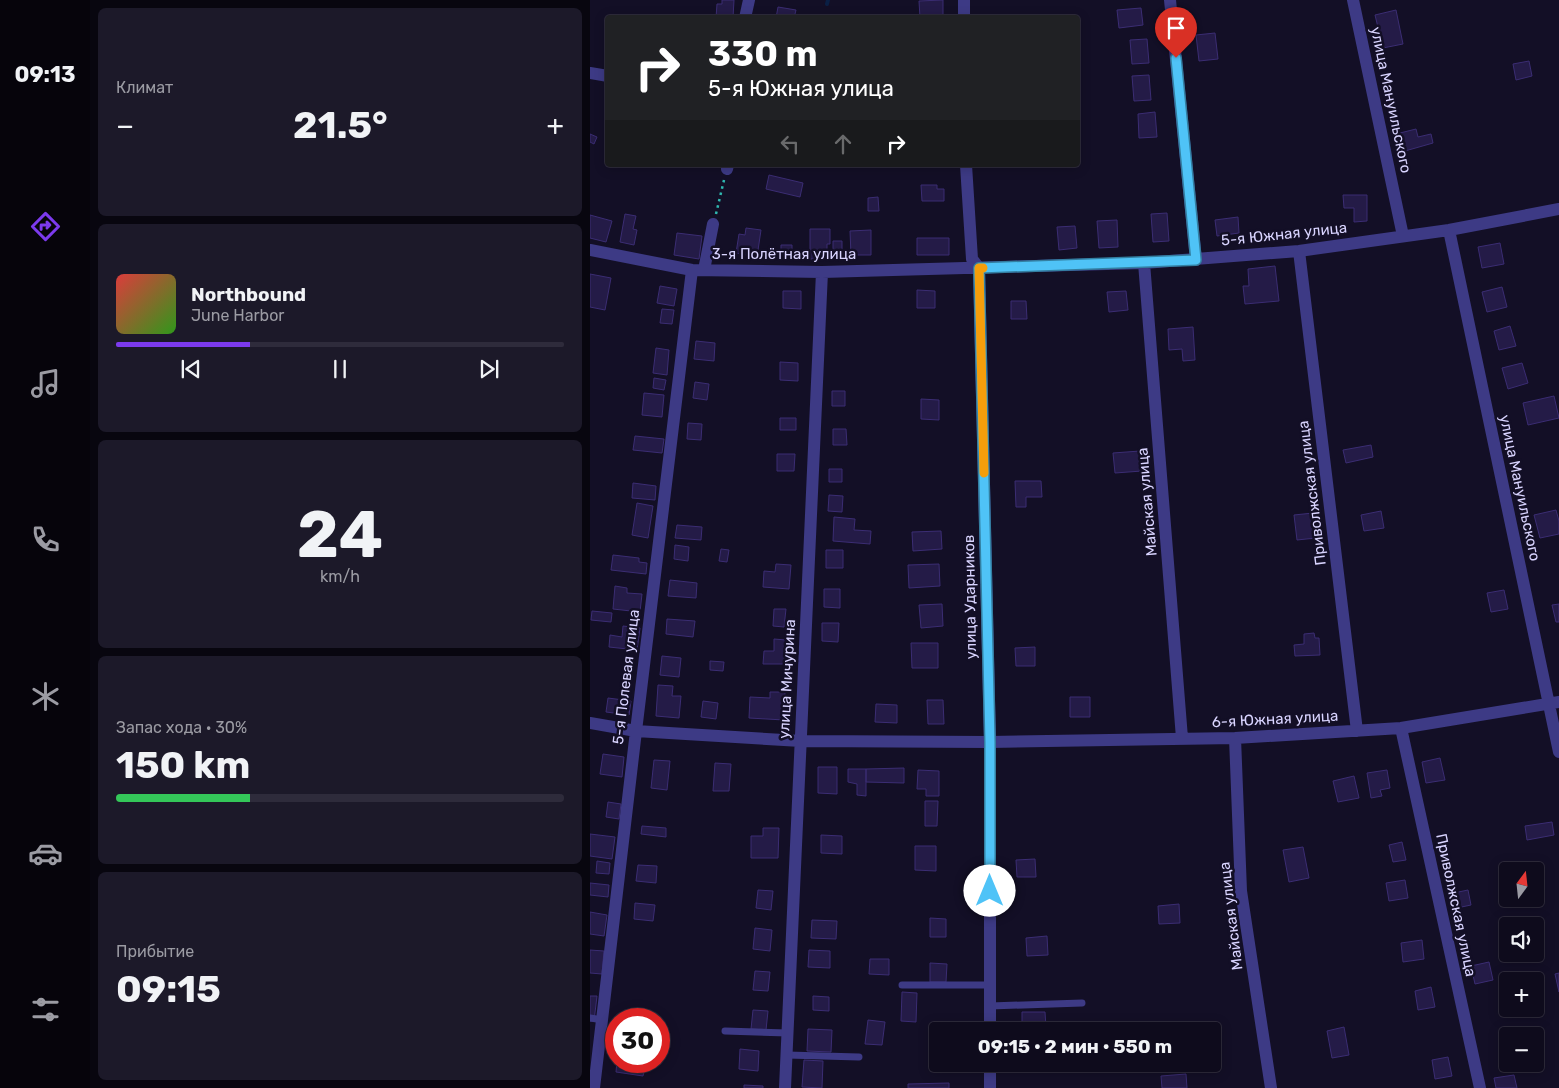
<!DOCTYPE html>
<html lang="ru">
<head>
<meta charset="utf-8">
<style>
  body { margin:0; font-family:Rubik,sans-serif; background:#1c1929; color:#f1f3f6; height:100vh; display:flex; flex-direction:column; font-size:19px; white-space:nowrap }
  * { box-sizing:border-box; margin:0 }
  p { font-size:16px; color:#9b9ba3 }
  .icon { flex:none; width:28px; height:28px; fill:none; stroke:currentColor; stroke-width:2; stroke-linecap:round; stroke-linejoin:round }
  .map { position:relative; flex:1; overflow:hidden }
  .details { display:flex; flex-direction:column; gap:8px; padding:8px; background:#08060f; width:500px }
  .details>* { flex:none }
  .top-card { position:absolute; left:15px; top:15px; width:475px; height:152px; border-radius:5px; box-shadow:0 2px 12px #0003,0 0 0 1px #2e2b3b; background:#202124; color:#fff; overflow:hidden }
  .needle { width:32px; rotate:15deg }
  .tools { position:absolute; left:909px; top:862px; display:grid; gap:10px }
  .tools a { display:grid; place-items:center; width:45px; height:45px; border-radius:5px; background:#0e0b1c; box-shadow:0 2px 12px #0003,0 0 0 1px #2e2b3b; font-size:25px }
  .speed { position:absolute; left:15px; top:1008px; display:flex; gap:10px; font-size:25px; font-weight:700; text-align:center }
  .speed>* { display:grid; place-content:center; width:65px; height:65px; border-radius:50%; background:#0e0b1c; box-shadow:0 2px 12px #0003,0 0 0 1px #2e2b3b; line-height:1 }
  .speed .limit { border:8px solid #d22; background:#fff; color:#111 }
  .pin { position:absolute; display:grid; place-items:center; width:42px; height:42px; color:#fff; margin:-51px -21px; border-radius:50% 50% 50% 0; rotate:-45deg; box-shadow:0 0 5px #0007 }
  .pin .icon { rotate:45deg }
  .me { position:absolute; width:55px; margin:-28px; rotate:0deg; stroke-linejoin:round; filter:drop-shadow(0 0 4px #0008) }
  .turn { display:flex; align-items:center; gap:18px; height:105px; padding:0 20px; font-size:22px }
  .turn .icon { width:65px; height:65px; stroke-width:2.5 }
  .turn b { display:block; font-size:35px; line-height:42px }
  .lanes { display:flex; align-items:center; height:48px; padding:0 20px; background:#0003; justify-content:center; gap:25px; direction:ltr }
  .lanes .off { opacity:.35 }
  .big { font-size:38px; font-weight:700; line-height:1.1 }
  .details .tile { flex:1; display:flex; flex-direction:column; justify-content:center; gap:8px; min-width:0; padding:0 18px; border-radius:8px; background:#1c1929 }
  .details .dial { align-items:center; gap:0 }
  .dial b { font-size:65px; line-height:1 }
  .song { display:flex; align-items:center; gap:15px }
  .cover { width:60px; height:60px; border-radius:8px; background:linear-gradient(135deg,hsl(0 70% 55%),hsl(110 70% 35%)) }
  .played { height:5px; border-radius:2px; background:linear-gradient(90deg,#7c3aed 30%,#2e2b3b 30%) }
  .keys { display:flex; justify-content:space-around; direction:ltr }
  .heat { display:flex; justify-content:space-between; align-items:center; font-size:28px; direction:ltr }
  .charge { height:8px; border-radius:4px; background:linear-gradient(90deg,#34c759 30%,#2e2b3b 0) }
  .trip { position:absolute; left:339px; top:1022px; width:292px; height:50px; border-radius:5px; background:#0e0b1c; box-shadow:0 2px 12px #0003,0 0 0 1px #2e2b3b; font-weight:700; line-height:50px; text-align:center }
  main { display:flex; flex:1; min-height:0 }
  .menu { display:flex; flex-direction:column; width:90px; justify-content:space-around; align-items:center; background:#06040b; color:#9b9ba3 }
  .menu .icon { width:35px; height:35px }
  .menu .on { color:#7c3aed }
  .menu b { font-size:22px; color:#f1f3f6 }
  .map>svg:first-child { display:block }
  .lines { fill:none; stroke-linecap:round; stroke-linejoin:round }
  .stream { stroke:#0a1f44; stroke-width:4 }
  .building { fill:#241b47; stroke:#3b2d73 }
  .path { stroke:#2fb8b0; stroke-width:2.5; stroke-dasharray:2.5 4; stroke-linecap:butt }
  .lane { stroke:#3d3a85; stroke-width:7 }
  .street { stroke:#3d3a85; stroke-width:12 }
  .route-casing { stroke:#337fa1; stroke-width:12 }
  .route { stroke:#4fc3f7; stroke-width:9 }
  .slow { stroke:#f59e0b; stroke-width:9 }
  .labels { text-anchor:middle; stroke-width:5; stroke-linejoin:round; paint-order:stroke }
  .street-label { font-size:15px; fill:#d9d4ff; stroke:#130f26 }
</style>
</head>
<body>
<main>
<nav class="menu">
<b>09:13</b>
<svg class="icon on" aria-label="directions" viewBox="0 0 24 24"><path d="M12 3l9 9-9 9-9-9zM9 14v-3h6M13 9l2 2-2 2"/></svg>
<svg class="icon" aria-label="music" viewBox="0 0 24 24"><path d="M9 18V5l10-2v13"/><circle cx="6" cy="18" r="3"/><circle cx="16" cy="16" r="3"/></svg>
<svg class="icon" aria-label="phone" viewBox="0 0 24 24"><path d="M5 4h4l2 5-3 2q2 4 5 5l2-3 5 2v4C11 20 4 13 5 4z"/></svg>
<svg class="icon" aria-label="climate" viewBox="0 0 24 24"><path d="M12 3v18M4 7l16 10M4 17L20 7"/></svg>
<svg class="icon" aria-label="car" viewBox="0 0 24 24"><path d="M5 17H2v-5l4-1 3-4h7l3 4 3 1v5h-3M9 17h6M6 11h13"/><circle cx="7" cy="17" r="2"/><circle cx="17" cy="17" r="2"/></svg>
<svg class="icon" aria-label="filters" viewBox="0 0 24 24"><path d="M4 7h16M4 17h16"/><circle cx="9" cy="7" r="2"/><circle cx="15" cy="17" r="2"/></svg>
</nav>
<section class="details">
<div class="tile"><p>Климат</p>
<div class="heat"><a>−</a><b class="big">21.5°</b><a>+</a></div>
</div>
<div class="tile">
<div class="song"><i class="cover"></i><div><b>Northbound</b><p>June Harbor</p></div></div>
<div class="played"></div>
<div class="keys"><svg class="icon" aria-label="previous" viewBox="0 0 24 24"><path d="M18 5L8 12l10 7zM5 5v14"/></svg><svg class="icon" aria-label="pause" viewBox="0 0 24 24"><path d="M8 5v14M16 5v14"/></svg><svg class="icon" aria-label="next" viewBox="0 0 24 24"><path d="M6 5l10 7-10 7zM19 5v14"/></svg></div>
</div>
<div class="tile dial"><b>24</b><p>km/h</p></div>
<div class="tile"><p>Запас хода · 30%</p><b class="big">150 km</b><div class="charge"></div></div>
<div class="tile"><p>Прибытие</p><b class="big">09:15</b></div>
</section>
<div class="map">
<svg width="969" height="1088" viewBox="0 0 969 1088">
  <rect width="100%" height="100%" fill="#130f26"/>
  <g class="lines">
    <path class="stream" d="M 237,4 L 238,0"/>
  </g>
  <path class="building" d="M 132,0 L 144,0 L 143,18 L 126,18 L 127,4 L 132,4 Z
    M 353,0 L 353,18 L 330,18 L 329,1 Z
    M 188,7 L 206,10 L 204,18 L 186,18 Z
    M 551,8 L 553,25 L 529,28 L 527,10 Z
    M 806,10 L 813,44 L 793,48 L 785,15 Z
    M 625,33 L 628,59 L 609,61 L 606,35 Z
    M 557,39 L 559,63 L 542,64 L 540,40 Z
    M 939,61 L 942,76 L 926,80 L 923,64 Z
    M 559,75 L 561,100 L 544,101 L 542,76 Z
    M 565,112 L 567,137 L 549,138 L 548,114 Z
    M 826,129 L 828,137 L 841,134 L 843,143 L 815,151 L 810,133 Z
    M 0,134 L 7,137 L 4,144 L 0,142 Z
    M 179,175 L 213,183 L 210,197 L 176,189 Z
    M 331,185 L 347,185 L 347,189 L 354,189 L 354,201 L 332,201 Z
    M 753,195 L 777,195 L 777,221 L 764,222 L 764,208 L 754,208 Z
    M 288,197 L 289,211 L 278,211 L 278,198 Z
    M 577,213 L 579,241 L 563,242 L 561,214 Z
    M 35,214 L 46,216 L 43,229 L 47,230 L 44,245 L 30,242 Z
    M 0,215 L 22,221 L 16,242 L 0,238 Z
    M 648,217 L 649,233 L 627,236 L 625,220 Z
    M 527,220 L 528,247 L 509,248 L 507,221 Z
    M 485,226 L 487,248 L 469,250 L 467,227 Z
    M 156,228 L 171,230 L 167,257 L 146,253 L 149,234 L 155,235 Z
    M 220,229 L 240,229 L 240,244 L 237,244 L 237,258 L 220,259 Z
    M 281,230 L 281,255 L 261,255 L 260,231 Z
    M 87,233 L 112,236 L 109,259 L 84,255 Z
    M 327,238 L 359,238 L 359,255 L 327,255 Z
    M 243,241 L 252,241 L 252,258 L 243,258 Z
    M 910,243 L 914,264 L 892,268 L 888,247 Z
    M 191,245 L 202,245 L 202,257 L 191,257 Z
    M 685,266 L 689,301 L 655,304 L 653,286 L 659,286 L 658,269 Z
    M 0,274 L 21,278 L 15,310 L 0,307 Z
    M 70,286 L 87,289 L 84,306 L 67,303 Z
    M 912,287 L 917,307 L 897,312 L 892,292 Z
    M 327,290 L 345,291 L 345,308 L 327,308 Z
    M 193,291 L 211,291 L 211,309 L 193,308 Z
    M 536,291 L 538,310 L 519,312 L 517,292 Z
    M 421,301 L 436,301 L 437,319 L 421,319 Z
    M 72,309 L 84,310 L 82,324 L 70,323 Z
    M 920,326 L 926,346 L 909,350 L 904,331 Z
    M 603,327 L 605,360 L 593,361 L 592,349 L 579,350 L 578,329 Z
    M 106,341 L 125,343 L 124,361 L 104,359 Z
    M 66,348 L 79,350 L 77,375 L 63,373 Z
    M 190,362 L 208,363 L 208,381 L 190,380 Z
    M 932,363 L 938,383 L 918,389 L 912,368 Z
    M 64,378 L 76,380 L 74,390 L 63,388 Z
    M 105,382 L 119,384 L 117,400 L 103,398 Z
    M 242,391 L 255,391 L 255,406 L 242,406 Z
    M 54,393 L 74,395 L 72,417 L 52,415 Z
    M 964,396 L 969,418 L 938,425 L 933,403 Z
    M 331,399 L 349,400 L 349,420 L 331,419 Z
    M 190,418 L 206,418 L 206,430 L 190,430 Z
    M 98,423 L 112,424 L 111,440 L 97,439 Z
    M 243,429 L 256,429 L 257,445 L 243,445 Z
    M 45,436 L 74,439 L 72,453 L 43,450 Z
    M 781,445 L 783,457 L 756,463 L 753,450 Z
    M 550,451 L 552,471 L 525,473 L 523,453 Z
    M 187,454 L 205,454 L 204,471 L 187,471 Z
    M 239,469 L 252,469 L 252,482 L 239,482 Z
    M 425,481 L 451,481 L 452,497 L 436,497 L 436,507 L 426,507 Z
    M 43,483 L 66,486 L 65,500 L 42,498 Z
    M 239,495 L 253,496 L 252,512 L 238,511 Z
    M 47,503 L 63,506 L 58,538 L 42,535 Z
    M 966,510 L 969,521 L 969,534 L 950,538 L 944,515 Z
    M 791,511 L 794,528 L 774,531 L 771,515 Z
    M 723,513 L 726,538 L 707,540 L 704,515 Z
    M 244,517 L 265,519 L 264,530 L 281,531 L 280,544 L 243,541 Z
    M 87,525 L 112,527 L 111,540 L 85,538 Z
    M 351,531 L 352,549 L 323,551 L 322,532 Z
    M 85,545 L 99,547 L 98,561 L 84,559 Z
    M 131,549 L 139,550 L 137,562 L 129,561 Z
    M 236,550 L 253,550 L 253,568 L 236,568 Z
    M 23,555 L 49,558 L 49,562 L 57,563 L 56,574 L 21,570 Z
    M 186,564 L 201,565 L 199,589 L 173,587 L 174,571 L 185,572 Z
    M 349,564 L 350,586 L 319,588 L 318,565 Z
    M 80,580 L 107,583 L 106,598 L 78,596 Z
    M 25,586 L 37,588 L 37,593 L 52,594 L 50,612 L 23,609 Z
    M 234,589 L 250,589 L 250,608 L 234,607 Z
    M 914,590 L 918,609 L 901,612 L 897,593 Z
    M 352,604 L 353,626 L 331,628 L 329,605 Z
    M 969,604 L 969,622 L 966,622 L 962,605 Z
    M 184,609 L 196,609 L 194,627 L 183,626 Z
    M 2,611 L 22,613 L 21,622 L 1,620 Z
    M 77,619 L 105,621 L 103,637 L 76,634 Z
    M 232,623 L 249,623 L 248,642 L 232,641 Z
    M 33,626 L 50,628 L 47,650 L 19,647 L 20,635 L 32,637 Z
    M 724,633 L 725,638 L 729,638 L 730,655 L 705,656 L 704,645 L 714,644 L 714,634 Z
    M 184,639 L 196,640 L 194,664 L 173,664 L 174,651 L 184,651 Z
    M 321,643 L 348,643 L 348,668 L 322,668 Z
    M 445,647 L 445,666 L 426,666 L 425,648 Z
    M 72,656 L 91,658 L 89,677 L 70,675 Z
    M 120,661 L 134,662 L 133,671 L 120,670 Z
    M 68,685 L 83,686 L 82,696 L 91,696 L 89,718 L 66,716 Z
    M 180,692 L 195,692 L 194,720 L 159,718 L 160,697 L 180,698 Z
    M 480,697 L 500,697 L 500,717 L 480,717 Z
    M 18,698 L 41,701 L 39,715 L 16,712 Z
    M 337,700 L 353,700 L 354,724 L 338,724 Z
    M 113,701 L 128,703 L 126,719 L 111,717 Z
    M 286,704 L 307,705 L 307,723 L 285,722 Z
    M 13,754 L 34,757 L 32,777 L 10,774 Z
    M 850,758 L 855,780 L 836,783 L 832,762 Z
    M 64,760 L 80,761 L 77,790 L 61,788 Z
    M 125,763 L 141,764 L 139,791 L 123,791 Z
    M 228,767 L 247,767 L 247,794 L 228,793 Z
    M 314,768 L 314,783 L 276,782 L 276,769 Z
    M 258,769 L 276,769 L 276,796 L 267,795 L 267,784 L 258,782 Z
    M 328,770 L 349,771 L 349,796 L 336,796 L 336,789 L 327,789 Z
    M 797,770 L 800,788 L 790,790 L 792,796 L 781,798 L 777,773 Z
    M 764,776 L 769,798 L 748,802 L 743,781 Z
    M 335,801 L 348,801 L 347,826 L 335,826 Z
    M 18,802 L 31,804 L 29,819 L 16,817 Z
    M 962,822 L 964,835 L 937,840 L 935,826 Z
    M 52,826 L 76,828 L 76,837 L 51,834 Z
    M 173,828 L 189,828 L 188,858 L 161,858 L 161,836 L 173,836 Z
    M 0,834 L 25,837 L 22,859 L 0,856 Z
    M 231,835 L 252,836 L 252,854 L 231,853 Z
    M 812,842 L 816,860 L 803,862 L 799,845 Z
    M 325,846 L 346,846 L 346,871 L 325,870 Z
    M 713,847 L 719,878 L 699,882 L 693,850 Z
    M 445,859 L 446,877 L 427,877 L 426,860 Z
    M 7,861 L 20,863 L 19,874 L 6,873 Z
    M 48,865 L 67,866 L 66,883 L 46,881 Z
    M 815,880 L 818,898 L 799,901 L 796,883 Z
    M 0,883 L 19,885 L 18,897 L 0,895 Z
    M 168,890 L 183,891 L 181,910 L 166,908 Z
    M 878,890 L 881,905 L 862,909 L 859,894 Z
    M 45,903 L 65,905 L 63,921 L 44,919 Z
    M 589,904 L 590,923 L 569,924 L 568,906 Z
    M 0,912 L 17,915 L 14,936 L 0,934 Z
    M 340,918 L 356,919 L 356,937 L 340,937 Z
    M 222,920 L 247,921 L 246,939 L 221,938 Z
    M 165,928 L 182,930 L 180,951 L 163,949 Z
    M 457,936 L 458,955 L 437,956 L 436,938 Z
    M 832,940 L 834,959 L 813,962 L 811,943 Z
    M 0,950 L 14,951 L 12,974 L 0,973 Z
    M 219,950 L 240,951 L 240,968 L 218,967 Z
    M 280,959 L 299,959 L 299,975 L 279,974 Z
    M 899,962 L 903,980 L 885,984 L 881,966 Z
    M 340,963 L 357,964 L 356,982 L 340,982 Z
    M 165,971 L 180,972 L 178,991 L 163,990 Z
    M 969,973 L 969,992 L 965,974 Z
    M 841,987 L 845,1007 L 828,1010 L 825,991 Z
    M 312,992 L 327,993 L 326,1022 L 311,1021 Z
    M 0,996 L 7,996 L 4,1021 L 0,1021 Z
    M 223,996 L 239,997 L 239,1011 L 223,1010 Z
    M 163,1010 L 178,1011 L 176,1030 L 161,1029 Z
    M 432,1012 L 455,1012 L 456,1027 L 432,1028 Z
    M 278,1020 L 295,1022 L 292,1045 L 275,1044 Z
    M 754,1027 L 759,1055 L 742,1058 L 737,1031 Z
    M 218,1029 L 242,1030 L 241,1052 L 217,1051 Z
    M 150,1049 L 169,1051 L 168,1071 L 149,1069 Z
    M 348,1055 L 348,1064 L 359,1064 L 359,1066 L 347,1065 Z
    M 858,1057 L 862,1076 L 845,1079 L 842,1060 Z
    M 214,1060 L 233,1061 L 232,1088 L 212,1087 Z
    M 27,1061 L 56,1061 L 53,1076 L 26,1072 Z
    M 434,1064 L 457,1064 L 457,1066 L 434,1066 Z
    M 596,1074 L 597,1088 L 572,1088 L 571,1076 Z
    M 924,1075 L 927,1088 L 906,1088 L 904,1078 Z
    M 359,1083 L 359,1088 L 318,1088 L 318,1084 Z
    M 154,1085 L 173,1086 L 173,1088 L 154,1088 Z"/>
  <g class="lines">
    <path class="path" d="M 126,214 L 134,180"/>
    <path class="lane" d="M 312,985 L 400,985
      M 400,1006 L 492,1003
      M 0,1018 L 13,1020
      M 135,1031 L 198,1033
      M 197,1055 L 269,1057"/>
    <path class="street" d="M 580,0 L 606,260
      M 763,0 L 813,236
      M 155,18 L 159,0
      M 374,18 L 374,0
      M 0,73 L 18,76
      M 376,165 L 382,259 L 389,268 L 400,742 L 400,1031
      M 137,169 L 138,165
      M 859,230 L 969,752
      M 0,250 L 102,270 L 232,272 L 554,263 L 709,251 L 859,230 L 969,209
      M 709,251 L 767,731
      M 554,263 L 592,738
      M 114,270 L 123,224
      M 0,723 L 46,731 L 211,741 L 400,742 L 645,738 L 811,728 L 969,702
      M 811,728 L 890,1088
      M 645,738 L 651,891 L 681,1088
      M 400,1064 L 400,1088
      M 4,1088 L 46,731 L 102,270
      M 195,1088 L 232,272"/>
  </g>
  <g class="lines">
    <g class="route-casing">
      <path id="route" d="M 400,891 L 400,742 L 389,268 L 606,260 L 586,58"/>
    </g>
    <use href="#route" class="route"/>
    <path class="slow" d="M 393,268 L 389,268 L 394,473"/>
  </g>
  <g class="labels">
    <g class="street-label">
      <text transform="translate(801 100) rotate(78)" y="5">улица Мануильского</text>
      <text transform="translate(694 234) rotate(-6)" y="5">5-я Южная улица</text>
      <text x="194" y="259">3-я Полётная улица</text>
      <text transform="translate(930 488) rotate(78)" y="5">улица Мануильского</text>
      <text transform="translate(722 493) rotate(-97)" y="5">Приволжская улица</text>
      <text transform="translate(557 502) rotate(-95)" y="5">Майская улица</text>
      <text transform="translate(380 597) rotate(-91)" y="5">улица Ударников</text>
      <text transform="translate(36 677) rotate(-83)" y="5">5-я Полевая улица</text>
      <text transform="translate(197 679) rotate(-87)" y="5">улица Мичурина</text>
      <text transform="translate(685 719) rotate(-3)" y="5">6-я Южная улица</text>
      <text transform="translate(866 905) rotate(78)" y="5">Приволжская улица</text>
      <text transform="translate(641 916) rotate(-97)" y="5">Майская улица</text>
    </g>
  </g>
</svg>
<div class="tools">
<a><svg class="needle" viewBox="-14 -14 28 28"><path d="M0-13l5 13h-10z" fill="#e53935"/><path d="M0 13l5-13h-10z" fill="#9b9ba3"/></svg></a>
<a><svg class="icon" aria-label="sound" viewBox="0 0 24 24"><path d="M4 9h4l5-4v14l-5-4H4zM17 9q2 3 0 6"/></svg></a>
<a>+</a>
<a>−</a>
</div>
<div class="speed"><div class="limit">30</div></div>
<div class="pin" style="left:586px;top:58px;background:#d93025"><svg class="icon" aria-label="arrive" viewBox="0 0 24 24"><path d="M6 21V4h12l-3 4 3 4H6"/></svg></div>
<svg class="me" style="left:400px;top:891px" viewBox="-20 -20 40 40"><circle r="19" fill="#fff"/><path d="M0-13L10 11 0 6-10 11z" fill="#4fc3f7"/></svg>
<div class="trip">09:15 · 2 мин · 550 m</div>
<div class="top-card">
<div class="turn"><svg class="icon" aria-label="right" viewBox="0 0 24 24"><path d="M7 20v-9h11M14 6l5 5-5 5"/></svg><div><b>330 m</b>5-я Южная улица</div></div>
<div class="lanes"><svg class="icon off" aria-label="left" viewBox="0 0 24 24"><path d="M17 20v-9H6M10 6l-5 5 5 5"/></svg><svg class="icon off" aria-label="ahead" viewBox="0 0 24 24"><path d="M12 20V5M6 11l6-6 6 6"/></svg><svg class="icon" aria-label="right" viewBox="0 0 24 24"><path d="M7 20v-9h11M14 6l5 5-5 5"/></svg></div>
</div>
</div>
</main>
</body>
</html>
